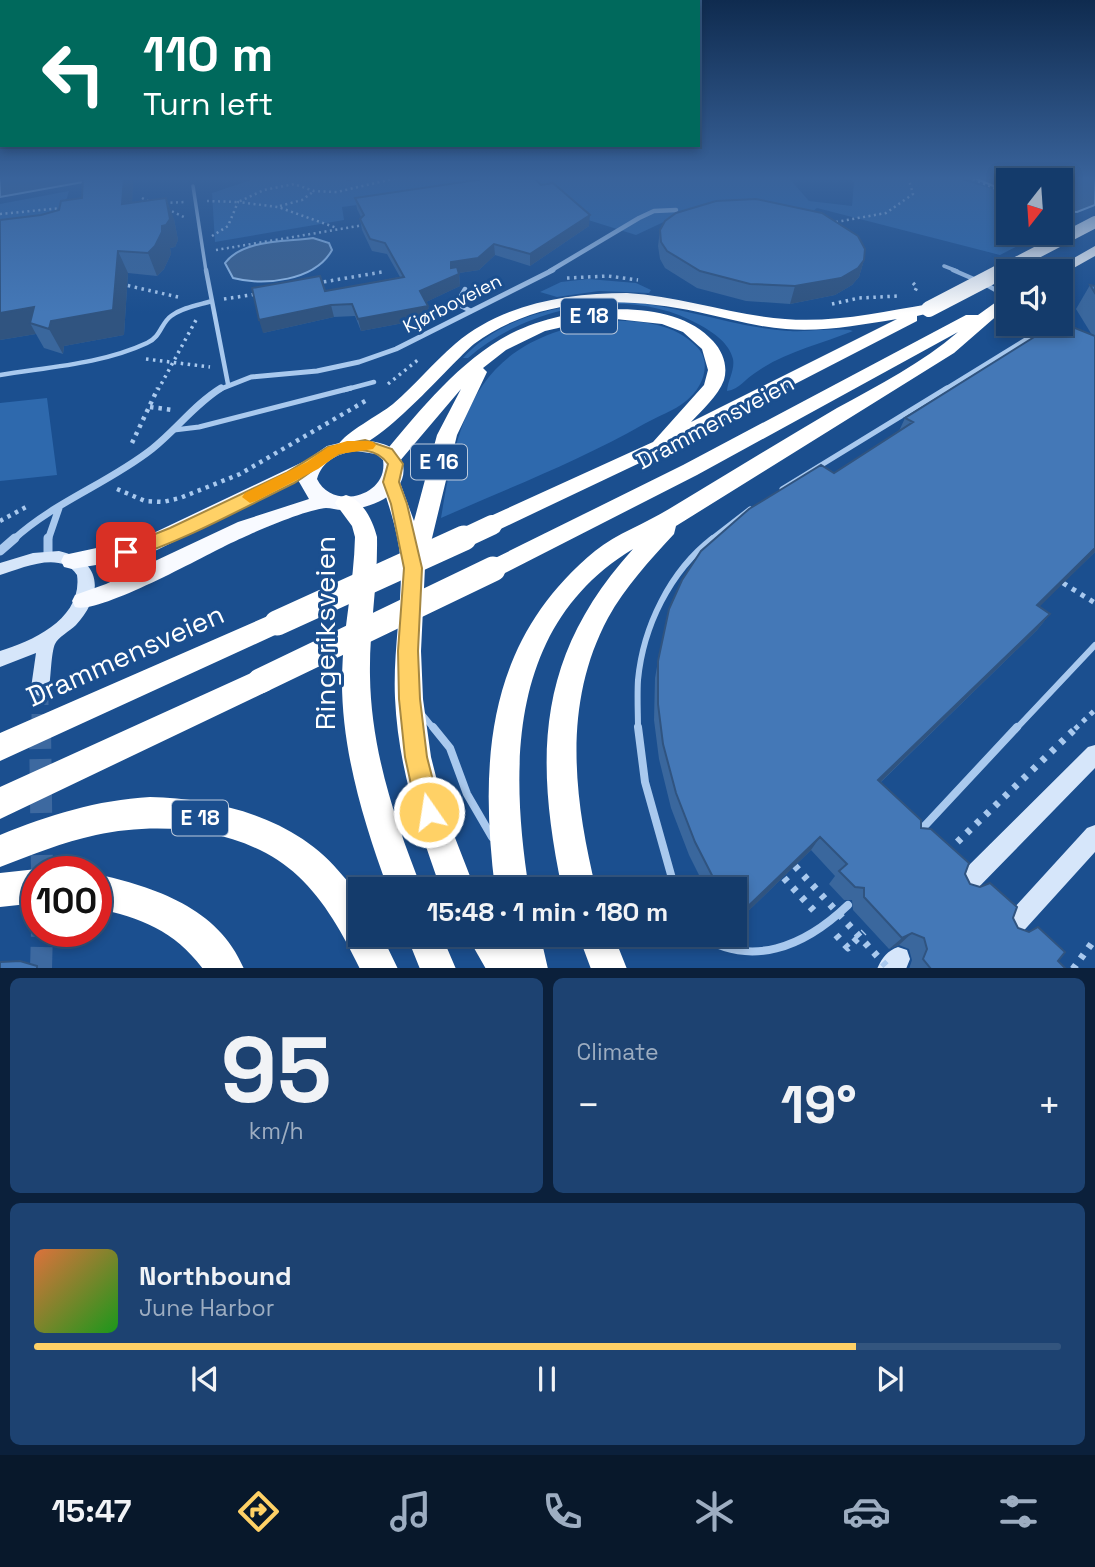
<!DOCTYPE html>
<html lang="en">
<head>
<meta charset="utf-8">
<style>
  body { margin:0; font-family:"Space Grotesk",sans-serif; background:#1d4271; color:#f1f3f6; height:100vh; display:flex; flex-direction:column; font-size:26px; white-space:nowrap }
  * { box-sizing:border-box; margin:0 }
  p { font-size:23px; color:#9dadc1 }
  .icon { flex:none; width:38px; height:38px; fill:none; stroke:currentColor; stroke-width:2; stroke-linecap:round; stroke-linejoin:round }
  .map { position:relative; height:968px; overflow:hidden }
  .side { display:flex; flex-direction:column; gap:10px; padding:10px; background:#0b203b; flex:1 }
  .side>* { flex:none }
  .top-card { position:absolute; left:0px; top:0px; width:700px; height:147px; box-shadow:0 4px 10px #0003,0 0 0 2px #33557e; background:#00695c; color:#fff; overflow:hidden }
  .needle { width:46px; rotate:197deg }
  .tools { position:absolute; left:996px; top:168px; display:grid; gap:14px }
  .tools a { display:grid; place-items:center; width:77px; height:77px; border-radius:0px; background:#143b6b; box-shadow:0 4px 10px #0003,0 0 0 2px #33557e; font-size:35px }
  .speed { position:absolute; left:21px; top:856px; display:flex; gap:14px; font-size:35px; font-weight:700; text-align:center }
  .speed>* { display:grid; place-content:center; width:91px; height:91px; border-radius:50%; background:#143b6b; box-shadow:0 4px 10px #0003,0 0 0 2px #33557e; line-height:1 }
  .speed .limit { border:10px solid #d22; background:#fff; color:#111 }
  .pin { position:absolute; display:grid; place-items:center; width:60px; height:60px; color:#fff; margin:-30px; border-radius:14px; box-shadow:0 4px 10px #0006 }
  .me { position:absolute; width:77px; margin:-38px; rotate:347deg; stroke-linejoin:round; filter:drop-shadow(0 0 5px #0008) }
  .turn { display:flex; align-items:center; gap:24px; height:147px; padding:0 28px; font-size:32px }
  .turn .icon { width:91px; height:91px; stroke-width:2.5 }
  .turn b { display:block; font-size:49px; line-height:60px }
  .big { font-size:52px; font-weight:700; line-height:1.1 }
  .side .tile { flex:1; display:flex; flex-direction:column; justify-content:center; gap:10px; min-width:0; padding:0 24px; border-radius:10px; background:#1d4271 }
  .side .dial { align-items:center; gap:0 }
  .dial b { font-size:91px; line-height:1 }
  .song { display:flex; align-items:center; gap:21px }
  .cover { width:84px; height:84px; border-radius:10px; background:linear-gradient(135deg,hsl(20 70% 55%),hsl(120 70% 35%)) }
  .played { height:7px; border-radius:4px; background:linear-gradient(90deg,#ffd166 80%,#33557e 80%) }
  .keys { display:flex; justify-content:space-around; direction:ltr }
  .heat { display:flex; justify-content:space-between; align-items:center; font-size:38px; direction:ltr }
  .side .tiles { flex:1; display:grid; gap:10px; grid-template-columns:1fr 1fr }
  .tile:last-child { grid-column:span 2 }
  .trip { position:absolute; left:348px; top:877px; width:399px; height:70px; border-radius:0px; background:#143b6b; box-shadow:0 4px 10px #0003,0 0 0 2px #33557e; font-weight:700; line-height:70px; text-align:center }
  .tab-bar { display:flex; height:112px; justify-content:space-around; align-items:center; background:#08182b; color:#9dadc1 }
  .tab-bar .icon { width:49px; height:49px }
  .tab-bar .selected { color:#ffd166 }
  .tab-bar b { font-size:32px; color:#f1f3f6 }
  .map>svg:first-child { display:block }
  .green { fill:#2e69ad }
  .water { fill:#3c6290; stroke:#9cc4f0; stroke-width:2 }
  .lines { fill:none; stroke-linecap:round; stroke-linejoin:round }
  .secondary-tunnel-far1 { stroke:#3d69a0; stroke-width:17; stroke-dasharray:17 9; stroke-linecap:butt }
  .secondary-tunnel { stroke:#3d69a0; stroke-width:22; stroke-dasharray:22 10; stroke-linecap:butt }
  .path-far4 { stroke:#a9c9ee; stroke-width:2.5; stroke-dasharray:2 3.5; stroke-linecap:butt }
  .path-far3 { stroke:#a9c9ee; stroke-width:3.5; stroke-dasharray:2.5 4.5; stroke-linecap:butt }
  .path-far2 { stroke:#a9c9ee; stroke-width:4.5; stroke-dasharray:3.5 5; stroke-linecap:butt }
  .path-far1 { stroke:#a9c9ee; stroke-width:5; stroke-dasharray:4.5 6; stroke-linecap:butt }
  .path { stroke:#a9c9ee; stroke-width:7; stroke-dasharray:5 8; stroke-linecap:butt }
  .service-far4 { stroke:#a9c9ee; stroke-width:3.5 }
  .service-far3 { stroke:#a9c9ee; stroke-width:4.5 }
  .service-far2 { stroke:#a9c9ee; stroke-width:5 }
  .service-far1 { stroke:#a9c9ee; stroke-width:6 }
  .service { stroke:#a9c9ee; stroke-width:8 }
  .minor-far3 { stroke:#a9c9ee; stroke-width:4.5 }
  .minor-far2 { stroke:#a9c9ee; stroke-width:5 }
  .minor-far1 { stroke:#a9c9ee; stroke-width:7 }
  .minor { stroke:#a9c9ee; stroke-width:9 }
  .secondary { fill:#d6e6fa; fill-rule:evenodd }
  .trunk { fill:#f8faff; fill-rule:evenodd }
  .motorway { fill:#fff; fill-rule:evenodd }
  .path-bridge { stroke:#a9c9ee; stroke-width:7; stroke-dasharray:5 8; stroke-linecap:butt }
  .motorway-bridge-far3 { stroke:#fff; stroke-width:12 }
  .motorway-bridge-far2 { stroke:#fff; stroke-width:16 }
  .motorway-bridge-far1 { stroke:#fff; stroke-width:20 }
  .motorway-bridge { stroke:#fff; stroke-width:25 }
  .wall { fill:#3a679d }
  .shaded-wall { fill:#305480 }
  .building { fill:#4478b7; stroke:#305480; stroke-width:2 }
  .route { fill:#ffd166; stroke:#a68842; stroke-width:2 }
  .slow { fill:#f59e0b }
  .labels { text-anchor:middle; stroke-width:6; stroke-linejoin:round; paint-order:stroke }
  .far-street-label { font-size:19px; fill:#fff; stroke:#1b4f8f }
  .shield { fill:#1b4f8f; stroke:#bbcadd; stroke-width:2 }
  .shield-label { font-size:21px; font-weight:bold; fill:#fff }
  .street-label { font-size:23px; fill:#fff; stroke:#1b4f8f }
  .near-street-label { font-size:28px; fill:#fff; stroke:#1b4f8f }
</style>
</head>
<body>
<div class="map">
<svg width="1095" height="969" viewBox="0 0 1095 969">
  <rect width="100%" height="100%" fill="#1b4f8f"/>
  <path class="green" d="M 260,177 L 339,177 L 348,181 L 363,177 L 788,177 L 809,201 L 852,206 L 854,182 L 848,177 L 952,177 L 1008,194 L 1008,233 L 1043,233 L 1000,255 L 817,208 L 805,217 L 670,219 L 636,235 L 585,219 L 524,183 L 342,207 L 344,220 L 215,242 L 212,193 Z
    M 69,191 L 57,231 L 0,239 L 0,204 Z
    M 588,279 L 636,283 L 651,290 L 649,293 L 599,291 L 557,297 L 540,292 L 561,282 Z
    M 621,301 C 678,305 732,327 788,331 C 803,332 845,327 853,331 C 821,344 784,352 755,373 C 745,379 740,389 727,391 C 728,380 735,370 733,359 C 729,343 714,333 700,325 C 629,284 528,306 468,358 L 463,358 C 503,314 565,304 621,301 Z
    M 601,321 C 632,320 672,321 696,346 C 713,362 703,388 686,401 C 674,411 658,416 644,424 C 579,461 509,488 441,518 C 459,409 479,341 601,321 Z
    M 47,398 L 57,475 L 0,481 L 0,403 Z"/>
  <path class="water" d="M 0,177 L 111,177 L 0,197 Z
    M 972,177 L 1095,177 L 1095,205 L 1077,212 L 1061,211 L 1060,180 L 1008,180 L 1008,192 Z
    M 313,238 L 329,243 L 332,250 C 315,281 264,286 233,278 L 225,263 C 243,239 286,242 313,238 Z"/>
  <g class="lines">
    <path class="secondary-tunnel-far1" d="M 40,688 L 40,729"/>
    <path class="secondary-tunnel" d="M 40,727 L 42,872
      M 41,969 L 42,931"/>
    <path class="path-far4" d="M 968,177 L 1008,194
      M 1016,180 L 1020,177
      M 142,198 L 152,203
      M 207,201 L 238,202 L 264,190 L 294,184 L 314,191 L 337,192 L 401,177
      M 165,203 L 184,202
      M 280,206 L 302,200 L 314,191
      M 167,209 L 184,217
      M 0,214 L 62,208
      M 836,222 L 886,213 L 913,194 L 908,177
      M 212,236 L 228,226 L 238,202 L 278,207 L 337,228
      M 216,250 L 364,225"/>
    <path class="path-far3" d="M 567,278 L 608,276 L 638,280
      M 317,283 L 382,272
      M 913,283 L 917,287 L 914,293
      M 121,284 L 178,297
      M 224,299 L 257,294
      M 832,304 L 859,298 L 899,296
      M 146,359 L 210,367
      M 388,384 L 419,359
      M 158,390 L 196,320"/>
    <path class="path-far2" d="M 150,407 L 173,410
      M 132,443 L 158,388
      M 117,489 L 145,501 L 163,502 L 180,498 L 240,474 L 367,400
      M 0,521 L 26,507"/>
    <path class="path-far1" d="M 1063,583 L 1095,603
      M 1075,729 L 1095,710"/>
    <path class="path" d="M 948,851 L 1077,727
      M 784,878 L 816,913
      M 836,935 L 848,948 L 864,932
      M 1073,969 L 1095,939"/>
    <path class="service-far4" d="M 193,186 L 206,271
      M 944,266 L 957,271"/>
    <path class="service-far3" d="M 206,270 L 228,384
      M 953,270 L 976,280
      M 985,284 L 1008,297
      M 465,289 L 458,301 L 461,306 L 471,311
      M 0,375 C 49,367 102,364 147,343 C 161,337 161,323 171,316 C 183,307 199,305 212,301
      M 344,390 L 374,382
      M 944,390 L 1051,324"/>
    <path class="service-far2" d="M 174,430 L 199,427 L 351,388
      M 782,489 L 947,388
      M 710,540 L 750,509"/>
    <path class="service-far1" d="M 421,713 L 434,729
      M 638,729 C 638,713 637,696 638,680 C 643,627 670,571 713,538
      M 1016,729 L 1095,645"/>
    <path class="service" d="M 433,727 L 450,748 L 467,794 L 492,837
      M 638,727 L 645,782 L 675,889
      M 919,832 L 1017,727
      M 697,934 C 751,969 804,947 848,905"/>
    <path class="minor-far3" d="M 550,271 L 639,218 L 654,211 L 676,210"/>
    <path class="minor-far2" d="M 218,390 L 251,377 L 317,371 L 359,362 L 396,349 L 553,270"/>
    <path class="minor-far1" d="M 13,540 C 54,502 109,483 152,449 C 176,430 195,404 221,388
      M 48,540 L 59,508"/>
    <path class="minor" d="M 0,551 L 15,538
      M 48,557 L 48,538"/>
    <path class="secondary" d="M 59,551 C 104,561 103,595 76,625 C 70,631 58,637 55,644 C 51,653 51,677 49,688 L 46,694 L 40,696 L 34,694 L 31,688 L 36,653 L 0,667 L 0,651 C 34,641 83,618 77,575 C 61,550 22,568 0,575 L 0,563 L 33,553 Z
      M 1095,745 L 1095,768 L 972,894 L 964,897 L 956,894 L 953,886 L 956,878 L 1088,747 Z
      M 1095,825 L 1095,852 L 1018,937 L 1010,941 L 1002,937 L 998,929 L 1002,921 L 1087,828 Z
      M 898,947 L 907,950 L 910,959 L 906,969 L 877,969 C 882,958 887,951 898,947 Z"/>
    <path class="trunk" d="M 356,439 C 375,442 398,442 403,465 C 409,495 366,511 342,510 C 337,510 331,508 326,508 C 304,510 252,533 231,543 C 204,556 98,615 75,607 L 72,601 L 75,595 L 106,584 L 238,522 L 309,499 L 298,480 L 157,550 L 126,560 L 72,569 L 64,567 L 61,561 L 64,555 L 143,538 L 307,460 L 327,446 ZM 356,451 L 376,454 L 383,460 C 389,497 332,511 317,479 C 322,461 338,453 356,451 Z"/>
    <path class="motorway" d="M 1095,246 L 1095,256 L 1063,274 L 1051,271 Z
      M 627,293 C 680,296 732,315 785,319 C 834,323 882,312 929,304 L 937,309 L 934,312 L 917,316 L 917,321 L 667,450 L 492,533 L 484,531 L 481,525 L 484,519 L 653,442 L 704,385 L 708,370 L 702,349 L 683,332 L 662,324 L 616,319 L 589,321 L 545,331 L 506,350 L 483,368 L 487,372 L 457,435 L 425,567 L 421,651 L 423,699 L 431,757 L 445,812 L 475,889 L 441,889 C 418,826 398,765 395,698 C 393,655 401,613 401,570 C 401,542 390,508 381,482 L 384,477 L 398,477 L 414,521 L 437,435 L 461,389 L 399,462 L 385,462 L 382,457 L 385,452 C 422,408 460,360 512,333 C 564,307 670,293 713,341 C 723,352 728,366 724,380 C 718,396 702,410 691,422 L 897,319 C 860,325 823,332 786,329 C 756,327 727,318 698,312 C 642,300 585,297 530,315 C 510,322 491,331 474,344 C 449,365 371,459 340,450 L 337,446 C 347,431 378,416 393,404 C 415,385 433,363 455,344 C 502,304 566,293 627,293 Z
      M 1003,297 L 1008,299 L 1008,306 L 954,353 L 676,526 L 674,534 C 650,560 625,587 608,618 C 562,704 574,798 596,889 L 562,889 C 534,755 537,655 633,549 C 510,623 509,763 529,889 L 495,889 C 479,759 487,640 595,551 C 617,533 645,524 669,509 C 725,475 781,441 837,408 C 879,385 922,363 958,332 L 697,475 L 501,575 L 493,578 L 485,575 L 481,569 L 485,563 L 683,465 L 966,315 L 978,315 Z
      M 346,495 C 363,500 373,521 377,537 C 378,584 369,630 370,676 C 371,750 395,821 422,889 L 388,889 C 363,820 341,749 342,676 C 343,629 354,584 355,537 L 352,526 L 335,503 L 338,498 Z
      M 277,612 L 286,616 L 290,623 L 286,630 L 0,761 L 0,733 Z
      M 260,669 L 270,672 L 274,681 L 270,690 L 0,819 L 0,787 Z
      M 150,797 C 220,799 297,818 343,876 C 349,883 359,893 360,902 C 362,912 360,924 360,934 L 381,934 L 398,969 L 360,969 C 344,936 325,901 298,876 C 247,828 162,821 96,835 C 63,842 31,855 0,867 L 0,835 C 49,815 97,800 150,797 Z
      M 37,869 L 43,872 L 37,872 L 37,903 L 0,907 L 0,873 Z
      M 96,874 C 155,887 219,908 244,969 L 203,969 C 175,931 141,918 96,908 Z
      M 406,934 L 441,934 L 456,969 L 420,969 Z
      M 466,934 L 540,934 L 548,969 L 486,969 Z
      M 578,934 L 613,934 L 627,969 L 591,969 Z"/>
    <path class="path-bridge" d="M 795,866 L 889,969"/>
    <path class="motorway-bridge-far3" d="M 1001,271 L 1095,222"/>
    <path class="motorway-bridge-far2" d="M 929,309 L 1004,270"/>
    <path class="motorway-bridge-far1" d="M 460,540 L 492,525"/>
    <path class="motorway-bridge" d="M 277,623 L 464,538
      M 260,681 L 493,569"/>
  </g>
  <path class="wall" d="M 83,177 L 132,177 L 133,182 L 132,203 L 174,219 L 178,240 L 175,247 L 170,248 L 171,254 L 164,269 L 157,276 L 128,273 L 124,335 L 64,346 L 63,354 L 44,348 L 36,334 L 0,340 L 41,215 L 59,210 L 82,198 Z
    M 355,198 L 589,226 L 530,266 L 495,255 L 479,270 L 459,273 L 460,286 L 426,302 L 428,306 L 430,318 L 361,331 L 355,316 L 334,317 L 263,333 L 325,291 L 400,277 L 387,254 L 372,251 L 362,230 L 360,219 L 361,217 L 357,209 Z
    M 660,230 L 864,260 L 859,277 L 852,285 L 835,295 L 790,304 L 746,301 L 697,288 L 665,268 L 660,259 L 658,246 Z
    M 1090,285 L 1095,286 L 1095,552 L 1039,606 L 1050,614 L 1037,630 L 880,783 L 921,828 L 965,874 L 970,884 L 1013,918 L 1018,928 L 1066,969 L 909,969 L 912,960 L 909,949 L 899,945 L 889,949 L 853,910 L 852,900 L 844,900 L 829,884 L 835,876 L 811,850 L 735,924 L 735,889 L 706,889 L 689,855 L 671,808 L 659,759 L 654,720 L 655,678 L 658,661 L 834,473 L 899,431 L 905,418 L 1092,335 L 1076,309 Z"/>
  <path class="shaded-wall" d="M 124,177 L 132,177 L 133,182 L 131,226 L 122,204 Z
    M 166,198 L 174,219 L 178,240 L 175,247 L 170,248 L 171,254 L 164,269 L 157,276 L 148,253 L 162,226 Z
    M 590,215 L 589,226 L 530,266 L 530,254 Z
    M 494,244 L 495,255 L 479,270 L 452,274 L 459,274 L 460,286 L 422,304 L 420,291 L 451,268 L 451,262 Z
    M 118,251 L 128,273 L 124,335 L 64,346 L 63,354 L 49,329 L 51,321 Z
    M 864,260 L 859,277 L 852,285 L 835,295 L 790,304 L 795,286 Z
    M 331,305 L 334,317 L 263,333 L 259,320 Z
    M 428,306 L 430,318 L 361,331 L 358,319 Z
    M 34,307 L 30,323 L 36,334 L 0,340 L 0,313 Z
    M 1095,548 L 1095,552 L 1024,622 L 1037,605 Z
    M 1050,614 L 1037,630 L 867,795 L 878,780 Z
    M 820,837 L 811,850 L 735,924 L 740,914 Z
    M 912,933 L 899,945 L 889,949 L 902,938 Z"/>
  <path class="building" d="M 83,177 L 124,177 L 122,204 L 166,198 L 170,219 L 166,225 L 162,226 L 162,232 L 155,246 L 148,253 L 118,251 L 113,310 L 51,321 L 49,329 L 30,323 L 34,307 L 0,313 L 0,220 L 41,215 L 59,210 L 61,201 L 82,198 Z
    M 497,177 L 533,177 L 541,185 L 553,183 L 590,215 L 530,254 L 494,244 L 478,258 L 451,262 L 451,268 L 457,267 L 459,274 L 420,291 L 428,306 L 358,319 L 352,304 L 331,305 L 259,320 L 252,288 L 320,276 L 325,291 L 404,277 L 385,243 L 370,239 L 360,219 L 364,215 L 355,198 Z
    M 756,199 L 822,213 L 858,236 L 865,249 L 864,260 L 858,268 L 841,278 L 795,286 L 750,284 L 700,271 L 667,251 L 661,242 L 660,230 L 665,221 L 676,213 L 716,201 Z
    M 1090,285 L 1095,286 L 1095,293 Z
    M 1060,322 L 1095,336 L 1095,548 L 1037,605 L 1050,614 L 878,780 L 921,820 L 921,828 L 931,829 L 969,863 L 965,874 L 970,884 L 980,887 L 990,883 L 1017,907 L 1013,918 L 1018,928 L 1029,932 L 1038,927 L 1065,952 L 1058,961 L 1066,969 L 931,969 L 923,959 L 927,949 L 924,938 L 912,933 L 902,938 L 864,897 L 864,888 L 855,887 L 839,871 L 847,864 L 820,837 L 740,914 L 735,907 L 735,889 L 719,889 L 695,842 L 676,793 L 663,744 L 658,704 L 658,661 L 669,609 L 682,580 L 701,551 L 749,509 L 821,465 L 834,473 L 913,422 L 905,418 L 1055,324 L 1060,324 Z
    M 20,961 L 37,966 L 37,969 L 0,969 L 0,962 Z"/>
  <linearGradient id="sky" x2="0" y2="1"><stop stop-color="#0f2b4f"/><stop offset="0.57" stop-color="#39639b"/><stop offset="1" stop-color="#39639b" stop-opacity="0"/></linearGradient>
  <rect width="1095" height="313" fill="url(#sky)"/>
  <path class="route" d="M 365,440 L 392,449 L 403,464 L 399,482 L 407,504 L 422,568 L 418,651 L 420,699 L 427,757 L 441,812 L 437,821 L 429,824 L 420,821 L 417,812 L 405,757 L 399,699 L 398,651 L 404,568 L 391,504 L 383,482 L 388,464 C 377,448 357,448 339,454 C 323,460 309,475 294,483 C 239,510 184,541 126,559 L 120,557 L 117,552 L 120,548 L 170,528 L 286,473 L 328,447 Z"/>
  <path class="slow" d="M 368,441 L 373,442 L 376,445 L 373,449 L 339,454 L 318,469 L 256,501 L 250,503 L 242,497 L 245,493 L 307,462 L 328,447 L 347,441 Z"/>
  <g class="labels">
    <g class="far-street-label">
      <text transform="translate(452 303) rotate(-27)" y="7">Kjørboveien</text>
    </g>
    <g class="shield">
      <rect x="561" y="298.5" width="56" height="35" rx="5"/>
      <rect x="411" y="444.5" width="56" height="35" rx="5"/>
      <rect x="172" y="800.5" width="56" height="35" rx="5"/>
    </g>
    <g class="shield-label">
      <text x="589" y="323">E 18</text>
      <text x="439" y="469">E 16</text>
      <text x="200" y="825">E 18</text>
    </g>
    <g class="street-label">
      <text transform="translate(715 422) rotate(-28)" y="8">Drammensveien</text>
    </g>
    <g class="near-street-label">
      <text transform="translate(325 633) rotate(-90)" y="10">Ringeriksveien</text>
      <text transform="translate(125 655) rotate(-24)" y="10">Drammensveien</text>
    </g>
  </g>
</svg>
<div class="tools">
<a><svg class="needle" viewBox="-14 -14 28 28"><path d="M0-13l5 13h-10z" fill="#e53935"/><path d="M0 13l5-13h-10z" fill="#9dadc1"/></svg></a>
<a><svg class="icon" aria-label="sound" viewBox="0 0 24 24"><path d="M4 9h4l5-4v14l-5-4H4zM17 9q2 3 0 6"/></svg></a>
</div>
<div class="speed"><div class="limit">100</div></div>
<div class="pin" style="left:126px;top:552px;background:#d93025"><svg class="icon" aria-label="arrive" viewBox="0 0 24 24"><path d="M6 21V4h12l-3 4 3 4H6"/></svg></div>
<svg class="me" style="left:429px;top:812px" viewBox="-20 -20 40 40"><circle r="17" fill="#ffd166" stroke="#fff" stroke-width="3"/><path d="M0-11L8 9 0 5-8 9z" fill="#fff"/></svg>
<div class="trip">15:48 · 1 min · 180 m</div>
<div class="top-card">
<div class="turn"><svg class="icon" aria-label="left" viewBox="0 0 24 24"><path d="M17 20v-9H6M10 6l-5 5 5 5"/></svg><div><b>110 m</b>Turn left</div></div>
</div>
</div>
<section class="side">
<div class="tiles">
<div class="tile dial"><b>95</b><p>km/h</p></div>
<div class="tile"><p>Climate</p>
<div class="heat"><a>−</a><b class="big">19°</b><a>+</a></div>
</div>
<div class="tile">
<div class="song"><i class="cover"></i><div><b>Northbound</b><p>June Harbor</p></div></div>
<div class="played"></div>
<div class="keys"><svg class="icon" aria-label="previous" viewBox="0 0 24 24"><path d="M18 5L8 12l10 7zM5 5v14"/></svg><svg class="icon" aria-label="pause" viewBox="0 0 24 24"><path d="M8 5v14M16 5v14"/></svg><svg class="icon" aria-label="next" viewBox="0 0 24 24"><path d="M6 5l10 7-10 7zM19 5v14"/></svg></div>
</div>
</div>
</section>
<nav class="tab-bar">
<b>15:47</b>
<svg class="icon selected" aria-label="directions" viewBox="0 0 24 24"><path d="M12 3l9 9-9 9-9-9zM9 14v-3h6M13 9l2 2-2 2"/></svg>
<svg class="icon" aria-label="music" viewBox="0 0 24 24"><path d="M9 18V5l10-2v13"/><circle cx="6" cy="18" r="3"/><circle cx="16" cy="16" r="3"/></svg>
<svg class="icon" aria-label="phone" viewBox="0 0 24 24"><path d="M5 4h4l2 5-3 2q2 4 5 5l2-3 5 2v4C11 20 4 13 5 4z"/></svg>
<svg class="icon" aria-label="climate" viewBox="0 0 24 24"><path d="M12 3v18M4 7l16 10M4 17L20 7"/></svg>
<svg class="icon" aria-label="car" viewBox="0 0 24 24"><path d="M5 17H2v-5l4-1 3-4h7l3 4 3 1v5h-3M9 17h6M6 11h13"/><circle cx="7" cy="17" r="2"/><circle cx="17" cy="17" r="2"/></svg>
<svg class="icon" aria-label="filters" viewBox="0 0 24 24"><path d="M4 7h16M4 17h16"/><circle cx="9" cy="7" r="2"/><circle cx="15" cy="17" r="2"/></svg>
</nav>
</body>
</html>
